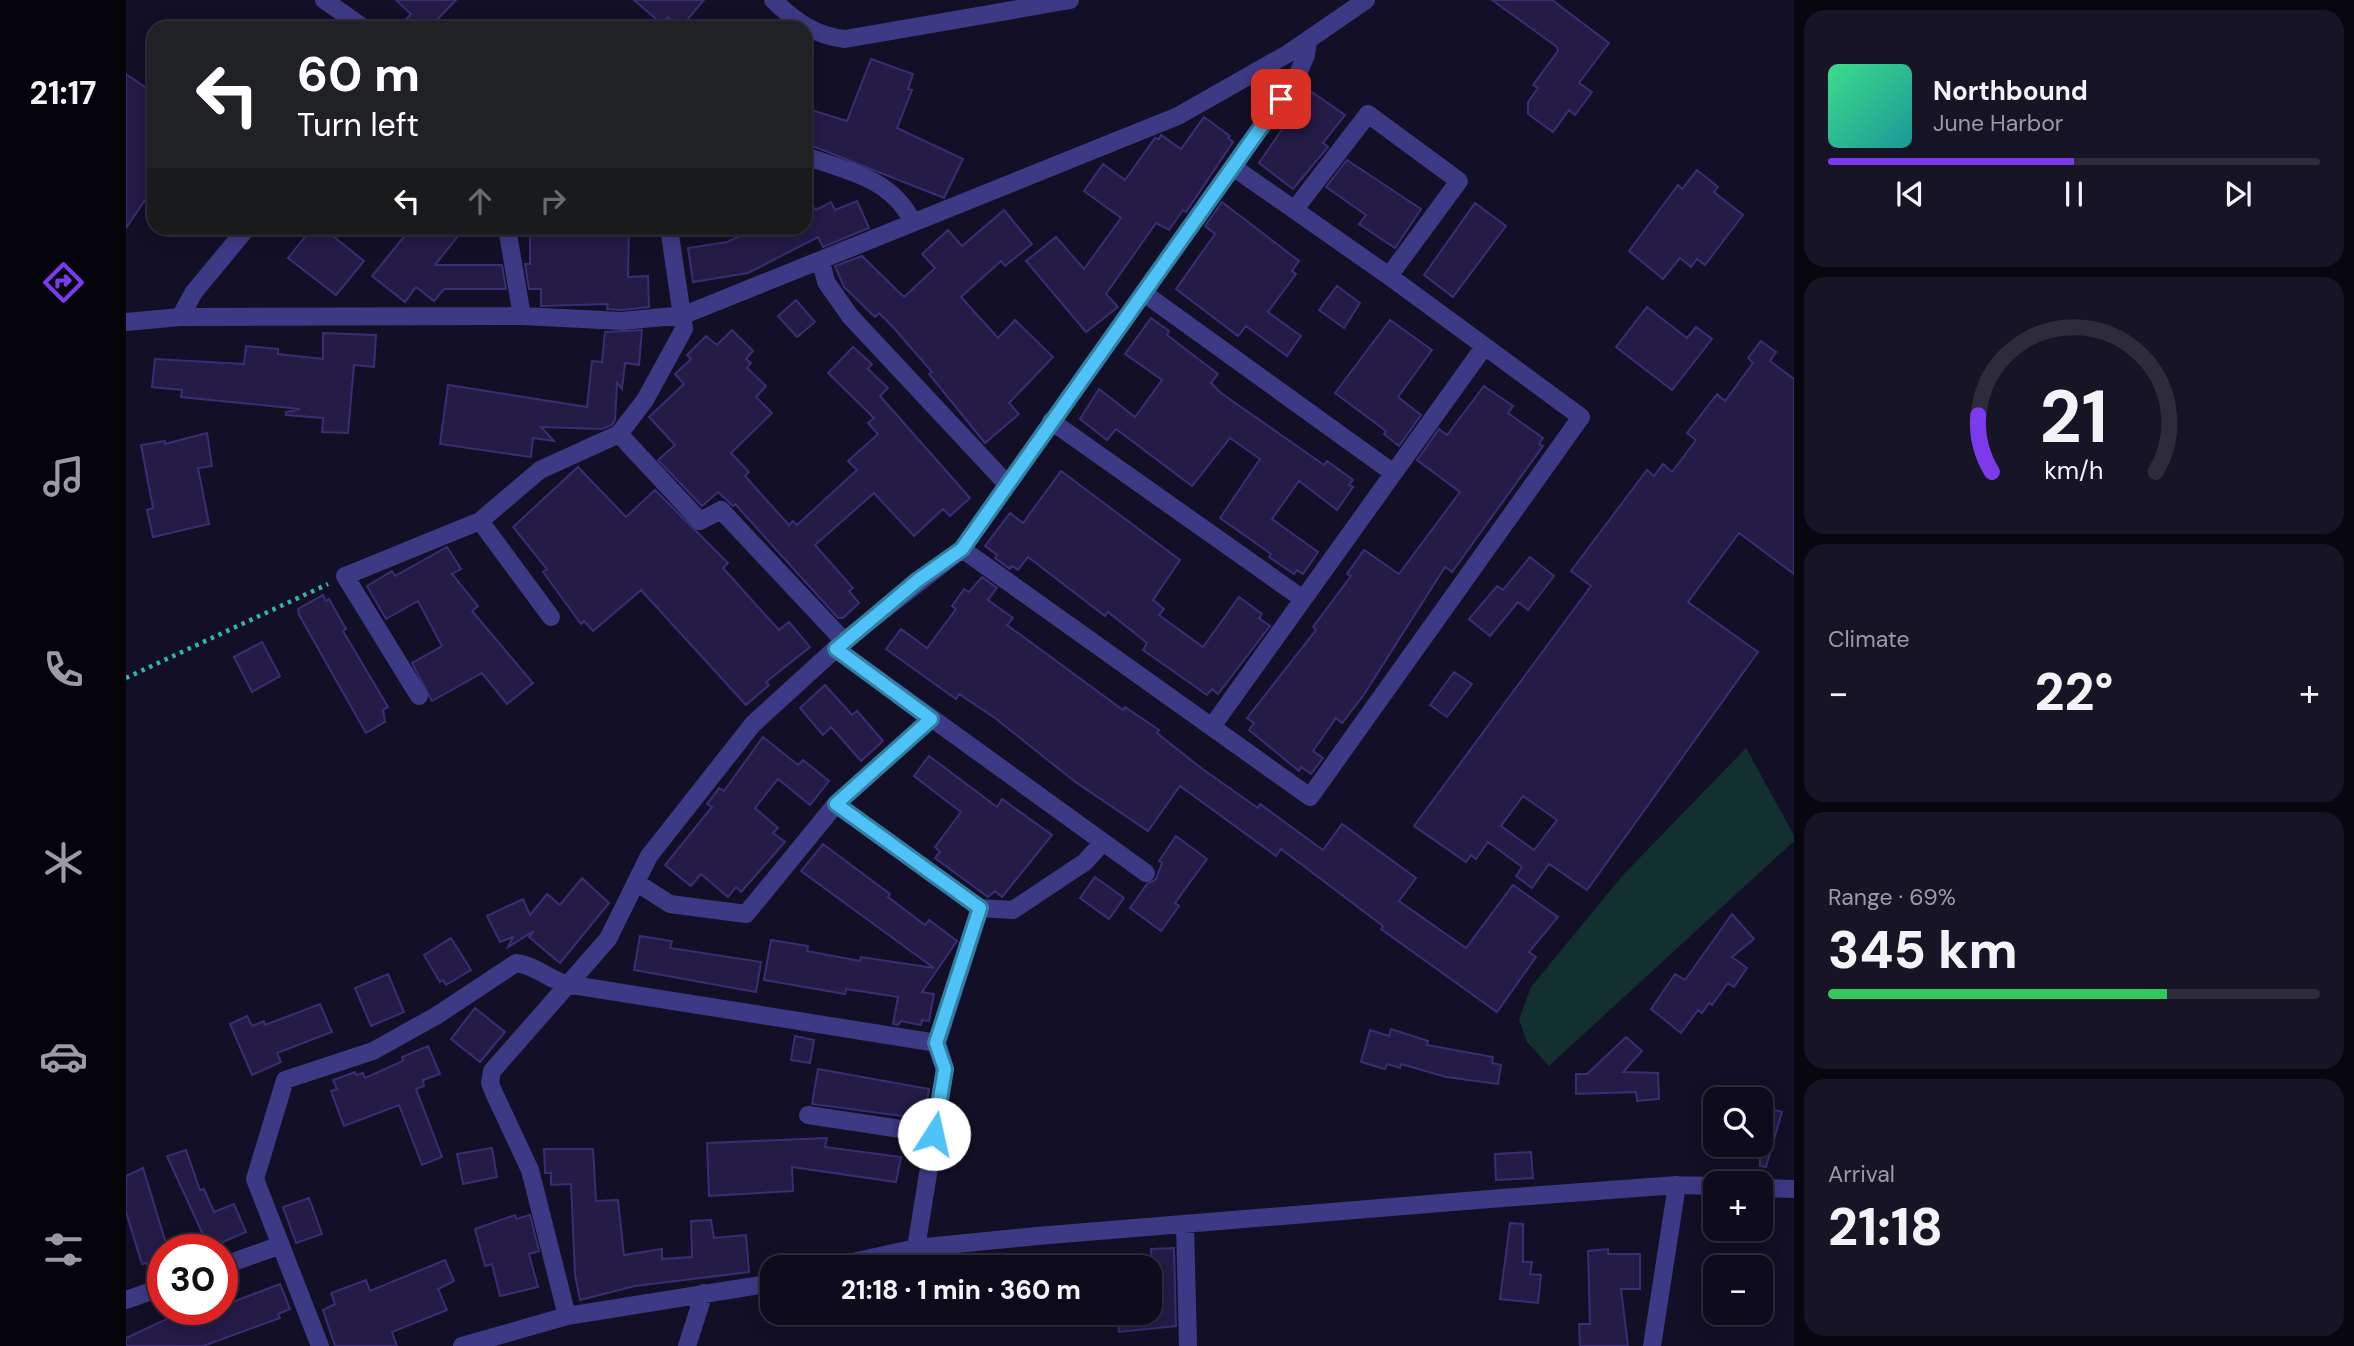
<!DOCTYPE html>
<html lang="en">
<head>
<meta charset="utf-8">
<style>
  body { margin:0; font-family:"DM Sans",sans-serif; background:#171425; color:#f1f3f6; height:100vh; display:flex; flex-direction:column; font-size:26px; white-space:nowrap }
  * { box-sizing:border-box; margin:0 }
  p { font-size:23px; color:#9b9ba3 }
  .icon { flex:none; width:38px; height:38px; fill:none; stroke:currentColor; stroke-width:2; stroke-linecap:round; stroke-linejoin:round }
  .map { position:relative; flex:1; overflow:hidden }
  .side { display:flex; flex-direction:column; gap:10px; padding:10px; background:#08060f; width:560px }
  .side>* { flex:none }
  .hud { position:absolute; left:21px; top:21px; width:665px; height:214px; border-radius:21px; box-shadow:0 4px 18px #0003,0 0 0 2px #2e2b3b; background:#202124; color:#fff; overflow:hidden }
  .tools { position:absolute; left:1577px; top:1087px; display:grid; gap:14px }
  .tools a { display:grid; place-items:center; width:70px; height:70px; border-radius:14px; background:#0e0b1c; box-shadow:0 4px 18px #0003,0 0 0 2px #2e2b3b; font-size:35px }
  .speed { position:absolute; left:21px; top:1234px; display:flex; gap:14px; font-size:35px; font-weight:700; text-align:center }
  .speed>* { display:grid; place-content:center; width:91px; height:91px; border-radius:50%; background:#0e0b1c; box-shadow:0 4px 18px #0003,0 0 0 2px #2e2b3b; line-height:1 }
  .speed .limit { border:10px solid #d22; background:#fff; color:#111 }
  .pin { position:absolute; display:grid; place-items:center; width:60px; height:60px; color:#fff; margin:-30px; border-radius:14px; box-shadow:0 4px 10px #0006 }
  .me { position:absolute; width:77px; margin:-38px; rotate:10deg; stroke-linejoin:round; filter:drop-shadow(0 0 5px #0008) }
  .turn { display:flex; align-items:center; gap:24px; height:147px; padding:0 35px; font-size:32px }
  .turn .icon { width:91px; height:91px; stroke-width:2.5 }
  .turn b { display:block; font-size:49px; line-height:60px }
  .lanes { display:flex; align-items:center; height:66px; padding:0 35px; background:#0003; justify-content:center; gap:35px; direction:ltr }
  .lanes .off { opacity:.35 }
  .big { font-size:52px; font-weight:800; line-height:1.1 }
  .side .widget { flex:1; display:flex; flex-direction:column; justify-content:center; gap:10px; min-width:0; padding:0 24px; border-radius:21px; background:#171425 }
  .side .dial { align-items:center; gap:0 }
  .dial svg { height:182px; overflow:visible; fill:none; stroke:#2e2b3b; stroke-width:7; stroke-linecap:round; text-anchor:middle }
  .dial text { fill:#f1f3f6; stroke:none }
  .song { display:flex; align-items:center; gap:21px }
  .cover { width:84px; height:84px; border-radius:10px; background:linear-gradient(135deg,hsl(150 70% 55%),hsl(180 70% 35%)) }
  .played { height:7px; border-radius:4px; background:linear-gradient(90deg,#7c3aed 50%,#2e2b3b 50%) }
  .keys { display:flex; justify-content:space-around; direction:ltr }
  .heat { display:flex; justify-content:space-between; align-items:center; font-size:38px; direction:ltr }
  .charge { height:10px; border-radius:5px; background:linear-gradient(90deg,#34c759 69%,#2e2b3b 0) }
  .trip { position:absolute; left:634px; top:1255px; width:402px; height:70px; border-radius:21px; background:#0e0b1c; box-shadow:0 4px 18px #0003,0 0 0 2px #2e2b3b; font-weight:800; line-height:70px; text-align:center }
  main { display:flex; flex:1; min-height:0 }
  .tabs { display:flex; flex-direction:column; width:126px; justify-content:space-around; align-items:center; background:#06040b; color:#9b9ba3 }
  .tabs .icon { width:49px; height:49px }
  .tabs .on { color:#7c3aed }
  .tabs b { font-size:32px; color:#f1f3f6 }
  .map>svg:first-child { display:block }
  .green { fill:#12302f }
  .building { fill:#241b47; stroke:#3b2d73; stroke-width:2; fill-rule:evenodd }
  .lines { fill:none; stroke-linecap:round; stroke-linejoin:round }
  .path { stroke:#2fb8b0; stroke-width:4.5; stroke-dasharray:3.5 5; stroke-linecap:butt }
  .street { stroke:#3d3a85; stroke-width:18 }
  .route-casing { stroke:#337fa1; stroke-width:18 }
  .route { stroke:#4fc3f7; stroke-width:12 }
</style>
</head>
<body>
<main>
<nav class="tabs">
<b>21:17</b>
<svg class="icon on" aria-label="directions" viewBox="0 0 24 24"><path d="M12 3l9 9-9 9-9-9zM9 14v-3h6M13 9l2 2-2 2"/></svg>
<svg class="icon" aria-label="music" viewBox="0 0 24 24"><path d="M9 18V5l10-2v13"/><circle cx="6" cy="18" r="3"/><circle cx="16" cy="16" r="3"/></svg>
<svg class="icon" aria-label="phone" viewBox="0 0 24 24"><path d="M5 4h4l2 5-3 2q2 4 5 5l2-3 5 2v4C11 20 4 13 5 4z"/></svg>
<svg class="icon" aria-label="climate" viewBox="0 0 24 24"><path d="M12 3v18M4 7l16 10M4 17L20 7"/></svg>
<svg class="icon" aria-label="car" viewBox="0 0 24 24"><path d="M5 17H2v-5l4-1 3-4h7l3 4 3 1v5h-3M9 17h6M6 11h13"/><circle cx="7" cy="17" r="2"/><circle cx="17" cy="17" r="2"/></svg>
<svg class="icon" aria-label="filters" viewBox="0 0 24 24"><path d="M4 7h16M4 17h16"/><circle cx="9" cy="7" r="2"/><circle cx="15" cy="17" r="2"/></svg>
</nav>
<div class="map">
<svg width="1668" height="1346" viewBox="0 0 1668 1346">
  <rect width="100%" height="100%" fill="#130f26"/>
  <path class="green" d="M 1620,748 L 1668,835 L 1668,841 L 1423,1066 L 1401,1042 L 1393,1019 L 1405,987 L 1497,875 Z"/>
  <path class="building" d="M 270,0 L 330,0 L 303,28 L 272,28 L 285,14 Z
    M 508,0 L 578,0 L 555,27 L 542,17 L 536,24 Z
    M 1366,0 L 1426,0 L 1483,43 L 1453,83 L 1466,92 L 1449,115 L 1443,110 L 1427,132 L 1402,114 L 1402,102 L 1412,88 L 1407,85 L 1432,51 L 1431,47 Z
    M 745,59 L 787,74 L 782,89 L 786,90 L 771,128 L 837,159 L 818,198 L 679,143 L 679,108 L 721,121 Z
    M 0,74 L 28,93 L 28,187 L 0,228 Z
    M 1183,90 L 1219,115 L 1197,143 L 1202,147 L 1167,189 L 1133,163 Z
    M 1078,117 L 1104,136 L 1102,138 L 1107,142 L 1060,212 L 1057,210 L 1043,230 L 1030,223 L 980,294 L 992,307 L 960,332 L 900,261 L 930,237 L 958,269 L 995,218 L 958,191 L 977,164 L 999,180 L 1029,138 L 1033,139 L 1035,135 L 1055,149 Z
    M 1221,160 L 1295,209 L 1269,248 L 1233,224 L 1240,215 L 1200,187 Z
    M 1571,170 L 1592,187 L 1588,192 L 1617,215 L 1579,265 L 1571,259 L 1565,267 L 1554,258 L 1537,279 L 1503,251 L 1552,185 L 1556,189 Z
    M 731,201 L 743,228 L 697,247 L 692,237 L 622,273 L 567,282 L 562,248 L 601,242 L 631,228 L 679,228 L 679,216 L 686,212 L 683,203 L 690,210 L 705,202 L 709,210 Z
    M 1096,202 L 1173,261 L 1166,271 L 1170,274 L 1142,312 L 1175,336 L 1161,356 L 1120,326 L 1112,336 L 1050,289 L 1089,234 L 1079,226 Z
    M 1349,203 L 1380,226 L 1327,297 L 1298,275 Z
    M 878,210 L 906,244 L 879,266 L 875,261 L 835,297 L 872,338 L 889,320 L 927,357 L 883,403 L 893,414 L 859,443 L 803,374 L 806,372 L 767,327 L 753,313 L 749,317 L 718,287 L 709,266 L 736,256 L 778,297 L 809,268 L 796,254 L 822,230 L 836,246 Z
    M 186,228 L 197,228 L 238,261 L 210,295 L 162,258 Z
    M 285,228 L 321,228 L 332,236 L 309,265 L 376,265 L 380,289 L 318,289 L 308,301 L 290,287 L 279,302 L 246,276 Z
    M 404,228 L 503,228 L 502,277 L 522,276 L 523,307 L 496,310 L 481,309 L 482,304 L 415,306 L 415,289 L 403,289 L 399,264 L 404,264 Z
    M 1211,286 L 1234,303 L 1218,328 L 1193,310 Z
    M 670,300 L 689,322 L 671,337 L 652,316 Z
    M 1521,307 L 1561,338 L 1570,327 L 1586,339 L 1546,390 L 1490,347 Z
    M 1025,318 L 1043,331 L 1041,335 L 1092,374 L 1085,383 L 1095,393 L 1198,465 L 1201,461 L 1227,480 L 1223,485 L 1227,487 L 1211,510 L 1173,481 L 1146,519 L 1192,552 L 1177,574 L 1171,570 L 1168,574 L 1143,557 L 1145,554 L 1094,518 L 1134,459 L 1104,438 L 1066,486 L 990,429 L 981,440 L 954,419 L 973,389 L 1009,417 L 1036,380 L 999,354 Z
    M 1264,320 L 1306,350 L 1272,397 L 1295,415 L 1273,446 L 1258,434 L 1260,431 L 1209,393 Z
    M 516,330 L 513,365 L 499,363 L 496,389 L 491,383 L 489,420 L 486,425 L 476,429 L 415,427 L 428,441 L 407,438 L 405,457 L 314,444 L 322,385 L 461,407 L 466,361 L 476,362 L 479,332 Z
    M 606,330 L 627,351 L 620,359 L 625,363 L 621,368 L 640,386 L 630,397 L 646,413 L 605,453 L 623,472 L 619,476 L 663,525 L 667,521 L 671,525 L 731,470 L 722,461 L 752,434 L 742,423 L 748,418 L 702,373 L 727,347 L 746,364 L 742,369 L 762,388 L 754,396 L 844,498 L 824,516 L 817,509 L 788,536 L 748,493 L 689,545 L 727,588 L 723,591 L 733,603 L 717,618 L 712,618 L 609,504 L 607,506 L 592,492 L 576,506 L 532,460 L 549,445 L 523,417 L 558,384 L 549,374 L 565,359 L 561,355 L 580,336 L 591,345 Z
    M 197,333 L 250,335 L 248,367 L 228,365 L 222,433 L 196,432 L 197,418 L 160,415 L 160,412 L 174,409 L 55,397 L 56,390 L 26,387 L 29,359 L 118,364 L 120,346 L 152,349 L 152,354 L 197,359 Z
    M 1635,341 L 1650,352 L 1644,361 L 1668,379 L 1668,574 L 1613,533 L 1562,602 L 1632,652 L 1461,890 L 1423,864 L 1406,888 L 1390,876 L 1396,867 L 1362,842 L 1350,859 L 1345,855 L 1340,862 L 1288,826 L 1465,586 L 1445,571 L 1521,470 L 1528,476 L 1537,464 L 1546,472 L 1570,440 L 1561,433 L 1591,394 L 1599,401 L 1627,363 L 1622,358 ZM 1397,796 L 1431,820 L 1408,850 L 1375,826 Z
    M 1358,386 L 1387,406 L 1382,413 L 1417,438 L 1413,444 L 1417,446 L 1326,572 L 1319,567 L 1237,696 L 1216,723 L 1210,718 L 1187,751 L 1197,758 L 1185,774 L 1175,767 L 1173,771 L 1123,730 L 1128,723 L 1121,718 L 1190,630 L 1187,627 L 1225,576 L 1221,574 L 1238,550 L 1273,574 L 1334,492 L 1291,460 L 1313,429 L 1321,435 Z
    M 81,433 L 86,466 L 72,468 L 83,524 L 27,537 L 21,510 L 27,508 L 15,445 L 39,441 L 39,444 Z
    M 452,467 L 500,517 L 529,490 L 602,563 L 597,568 L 653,630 L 663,622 L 684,647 L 640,682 L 643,685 L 620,705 L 515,590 L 467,631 L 458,621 L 455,624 L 417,572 L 421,569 L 387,527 Z
    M 935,471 L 1054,560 L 1027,600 L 1038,609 L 1033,615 L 1077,647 L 1113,597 L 1136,614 L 1133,618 L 1144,626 L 1092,694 L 1086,689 L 1081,695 L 1047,671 L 1017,650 L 1021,643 L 982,612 L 979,616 L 902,557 L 892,570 L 886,566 L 884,569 L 869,558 L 871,555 L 859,546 L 884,513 L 897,523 Z
    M 321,547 L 335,569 L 326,574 L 352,606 L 346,611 L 407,683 L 381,704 L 356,673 L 306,701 L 286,663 L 316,646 L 292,601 L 260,619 L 241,586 L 266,571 L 269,576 Z
    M 1404,557 L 1428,576 L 1402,610 L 1392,602 L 1364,636 L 1343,619 L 1371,586 L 1377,590 Z
    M 856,577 L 871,588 L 862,600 L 887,618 L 881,625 L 997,710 L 999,707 L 1033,730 L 1031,733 L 1075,768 L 1132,808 L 1134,804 L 1197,850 L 1216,824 L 1290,878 L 1273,901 L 1340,948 L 1387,885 L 1432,917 L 1403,952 L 1410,957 L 1371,1012 L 1255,929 L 1257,926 L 1155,849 L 1150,856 L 1054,786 L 1022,831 L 948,781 L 869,718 L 833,694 L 830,699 L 760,649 L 775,629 L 801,648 L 830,609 L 826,606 L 838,589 L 843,592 Z
    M 197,595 L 200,601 L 203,599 L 220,629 L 217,631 L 262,707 L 257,710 L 259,722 L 240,733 L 173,615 L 172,609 Z
    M 136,642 L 154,676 L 126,692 L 108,657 Z
    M 1328,672 L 1346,684 L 1321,717 L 1304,705 Z
    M 699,685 L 726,715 L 731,711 L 757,741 L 735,761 L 705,727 L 697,735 L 674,708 Z
    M 637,737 L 672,765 L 677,760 L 703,781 L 684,805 L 652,779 L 629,808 L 652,828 L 647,833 L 659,842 L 615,892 L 610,887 L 602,897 L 575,874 L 565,886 L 539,865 L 586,807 L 581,804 L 593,788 L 598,791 Z
    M 803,756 L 871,807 L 876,799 L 926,835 L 876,897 L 869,891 L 862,897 L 809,858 L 814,852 L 809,847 L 835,812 L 788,776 Z
    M 1050,836 L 1081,859 L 1049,903 L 1053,906 L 1035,931 L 1004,908 L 1021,884 L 1030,879 L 1036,863 L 1033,861 Z
    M 697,844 L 764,894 L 762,897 L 799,925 L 803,920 L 831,941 L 796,992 L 808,994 L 803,1021 L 796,1020 L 795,1025 L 775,1021 L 772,1025 L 767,1024 L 772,997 L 720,989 L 719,994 L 638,980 L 645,940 L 682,946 L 681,951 L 734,961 L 735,957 L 808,968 L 675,871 Z
    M 969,877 L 998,898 L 983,919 L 954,898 Z
    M 456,878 L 483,903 L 434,963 L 403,937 L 408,931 L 382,947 L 387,937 L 374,942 L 361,916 L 397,899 L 404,915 L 421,894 L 434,905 Z
    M 1606,914 L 1628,939 L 1606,957 L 1621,968 L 1608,987 L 1602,983 L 1586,1005 L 1583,1003 L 1576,1013 L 1572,1010 L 1555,1033 L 1525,1009 L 1549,974 L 1559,980 Z
    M 514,936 L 546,941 L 544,948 L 635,962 L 630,992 L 508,970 Z
    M 325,938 L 345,970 L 320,985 L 317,980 L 314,982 L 298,955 Z
    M 262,974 L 278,1012 L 245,1026 L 229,988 Z
    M 194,1004 L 206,1032 L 151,1053 L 155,1062 L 126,1075 L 104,1024 L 121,1016 L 126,1026 L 138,1021 L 139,1025 Z
    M 349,1008 L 379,1032 L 354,1062 L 325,1039 Z
    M 1265,1029 L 1302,1041 L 1301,1045 L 1367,1057 L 1366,1063 L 1375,1065 L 1372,1084 L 1320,1077 L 1275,1064 L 1274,1068 L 1261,1064 L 1259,1069 L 1235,1062 L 1244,1030 L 1263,1036 Z
    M 669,1036 L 688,1040 L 684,1063 L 665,1060 Z
    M 1500,1037 L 1516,1051 L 1497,1072 L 1532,1073 L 1533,1099 L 1511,1101 L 1510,1092 L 1450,1094 L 1450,1074 L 1461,1074 Z
    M 302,1046 L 314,1074 L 297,1080 L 298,1086 L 290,1089 L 316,1157 L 296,1165 L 273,1105 L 218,1126 L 205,1091 L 211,1089 L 207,1080 L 229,1072 L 230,1075 L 237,1073 L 239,1078 L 277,1061 L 276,1057 Z
    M 692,1069 L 803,1089 L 798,1119 L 686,1104 Z
    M 1634,1106 L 1656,1112 L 1640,1167 L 1634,1166 Z
    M 701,1138 L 699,1147 L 775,1157 L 770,1182 L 666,1167 L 667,1191 L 583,1196 L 581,1143 Z
    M 366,1148 L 371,1177 L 337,1184 L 331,1154 Z
    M 418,1149 L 467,1149 L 470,1201 L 492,1200 L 498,1255 L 536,1249 L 536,1259 L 566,1257 L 565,1221 L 585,1220 L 588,1238 L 620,1235 L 623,1272 L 509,1286 L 454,1300 L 449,1275 L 445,1184 L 425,1185 L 425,1173 L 419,1173 Z
    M 60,1150 L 74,1190 L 78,1189 L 88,1212 L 108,1204 L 120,1232 L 83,1248 L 41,1156 Z
    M 1405,1152 L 1407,1178 L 1370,1180 L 1369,1154 Z
    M 17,1168 L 42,1250 L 37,1250 L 37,1276 L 25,1279 L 21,1263 L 16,1264 L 0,1212 L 0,1176 Z
    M 183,1198 L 196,1234 L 170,1243 L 157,1207 Z
    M 389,1215 L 390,1219 L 404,1215 L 413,1251 L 403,1254 L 412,1287 L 374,1296 L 366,1264 L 359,1266 L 349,1229 Z
    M 1384,1223 L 1397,1224 L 1397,1262 L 1406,1262 L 1404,1274 L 1415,1275 L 1412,1303 L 1374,1299 Z
    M 1048,1248 L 1050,1326 L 993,1332 L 991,1312 L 1024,1312 L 1024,1303 L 1028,1302 L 1025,1249 Z
    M 1482,1249 L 1482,1254 L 1514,1254 L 1514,1289 L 1495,1289 L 1502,1346 L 1454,1346 L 1453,1324 L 1464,1324 L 1462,1251 Z
    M 319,1260 L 328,1281 L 312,1289 L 321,1310 L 266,1332 L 271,1346 L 209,1346 L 197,1310 L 209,1304 L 205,1293 L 240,1280 L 244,1291 Z
    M 154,1284 L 164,1309 L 152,1314 L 154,1318 L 77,1346 L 0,1346 L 0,1338 L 49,1315 L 52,1323 L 88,1309 L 96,1309 L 96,1306 Z"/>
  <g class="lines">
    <path class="path" d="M 0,678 L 202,584"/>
    <path class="street" d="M 198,0 L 238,28
      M 647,0 C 669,21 689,36 719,39 L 944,0
      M 679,156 C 721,171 765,178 786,221
      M 1169,209 L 1242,114 L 1333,181 L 1263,276
      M 381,228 L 396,316
      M 543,228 L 558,329 L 519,400 L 493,434 L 574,521 L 595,510 L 718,641
      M 695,261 L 700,282 L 724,316 L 881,484
      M 1019,294 L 1266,472
      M 54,317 L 68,292 L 121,228
      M 0,322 L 54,317 L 396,316 L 496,321 L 558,315 L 1052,116 L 1163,53 L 1240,0
      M 925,421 L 1177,599
      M 354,521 L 425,617
      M 836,549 L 1184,797 L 1455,417 L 1263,276 L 1107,167
      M 710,649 L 1020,873
      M 293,696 L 219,576 L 354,521 L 414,470 L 493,434
      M 1087,725 L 1358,347
      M 710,804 L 854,908 L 887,910 L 959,862 L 977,842
      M 511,883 L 544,904 L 620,914 L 710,804 L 805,719
      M 682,1115 L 808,1134
      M 1634,1188 L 1668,1189
      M 1059,1224 L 1062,1346
      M 790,1248 L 819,1069 L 811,1043
      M 96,1266 L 155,1245
      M 704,1267 L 790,1248 L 911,1236 L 1376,1198 L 1551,1185 L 1589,1186
      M 0,1300 L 37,1287
      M 441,1316 L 404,1170 L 368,1093 L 364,1083 L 366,1071 L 482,939 L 523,856 L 627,724 L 718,641 L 836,549 L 1171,76 L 1180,55 L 1182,41
      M 194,1346 L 129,1179 L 159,1080 L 247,1051 L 310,1016 L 390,963 C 409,965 422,979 440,984 L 811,1043 L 854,908
      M 336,1346 L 441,1316 L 646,1283
      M 561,1346 L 578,1293
      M 1526,1346 L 1551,1185"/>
  </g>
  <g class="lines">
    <g class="route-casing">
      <path id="route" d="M 808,1134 L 819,1069 L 810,1043 L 854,908 L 710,804 L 805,719 L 710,649 L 792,580 L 836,549 L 1155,99"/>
    </g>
    <use href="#route" class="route"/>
  </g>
</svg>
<div class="tools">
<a><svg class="icon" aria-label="search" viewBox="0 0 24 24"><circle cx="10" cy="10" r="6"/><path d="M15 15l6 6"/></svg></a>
<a>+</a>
<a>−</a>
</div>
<div class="speed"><div class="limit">30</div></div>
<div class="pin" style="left:1155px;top:99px;background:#d93025"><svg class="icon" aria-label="arrive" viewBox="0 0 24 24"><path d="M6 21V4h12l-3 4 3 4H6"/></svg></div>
<svg class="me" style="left:808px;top:1134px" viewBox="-20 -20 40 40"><circle r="19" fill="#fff"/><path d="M0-13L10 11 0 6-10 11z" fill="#4fc3f7"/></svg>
<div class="trip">21:18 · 1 min · 360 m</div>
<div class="hud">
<div class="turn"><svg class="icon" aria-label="left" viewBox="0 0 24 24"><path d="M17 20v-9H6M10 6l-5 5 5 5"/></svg><div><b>60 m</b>Turn left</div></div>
<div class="lanes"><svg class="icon" aria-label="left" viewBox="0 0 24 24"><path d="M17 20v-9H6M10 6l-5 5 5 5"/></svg><svg class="icon off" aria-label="ahead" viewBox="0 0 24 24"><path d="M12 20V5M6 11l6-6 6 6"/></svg><svg class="icon off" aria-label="right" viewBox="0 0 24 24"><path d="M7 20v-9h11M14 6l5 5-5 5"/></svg></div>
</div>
</div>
<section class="side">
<div class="widget">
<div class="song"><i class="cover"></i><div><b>Northbound</b><p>June Harbor</p></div></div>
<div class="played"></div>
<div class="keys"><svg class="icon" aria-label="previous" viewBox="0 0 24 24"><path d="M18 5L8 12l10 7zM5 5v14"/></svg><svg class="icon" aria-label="pause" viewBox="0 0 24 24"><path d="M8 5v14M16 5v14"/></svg><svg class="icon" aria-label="next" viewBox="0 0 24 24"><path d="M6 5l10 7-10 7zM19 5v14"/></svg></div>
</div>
<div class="widget dial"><svg viewBox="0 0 100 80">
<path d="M14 69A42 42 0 1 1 86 69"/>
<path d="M14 69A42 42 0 0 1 8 44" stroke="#7c3aed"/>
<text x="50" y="56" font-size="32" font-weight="700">21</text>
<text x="50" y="72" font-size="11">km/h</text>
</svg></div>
<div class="widget"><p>Climate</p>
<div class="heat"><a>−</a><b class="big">22°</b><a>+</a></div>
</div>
<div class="widget"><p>Range · 69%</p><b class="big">345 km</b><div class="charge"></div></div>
<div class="widget"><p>Arrival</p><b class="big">21:18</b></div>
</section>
</main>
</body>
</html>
